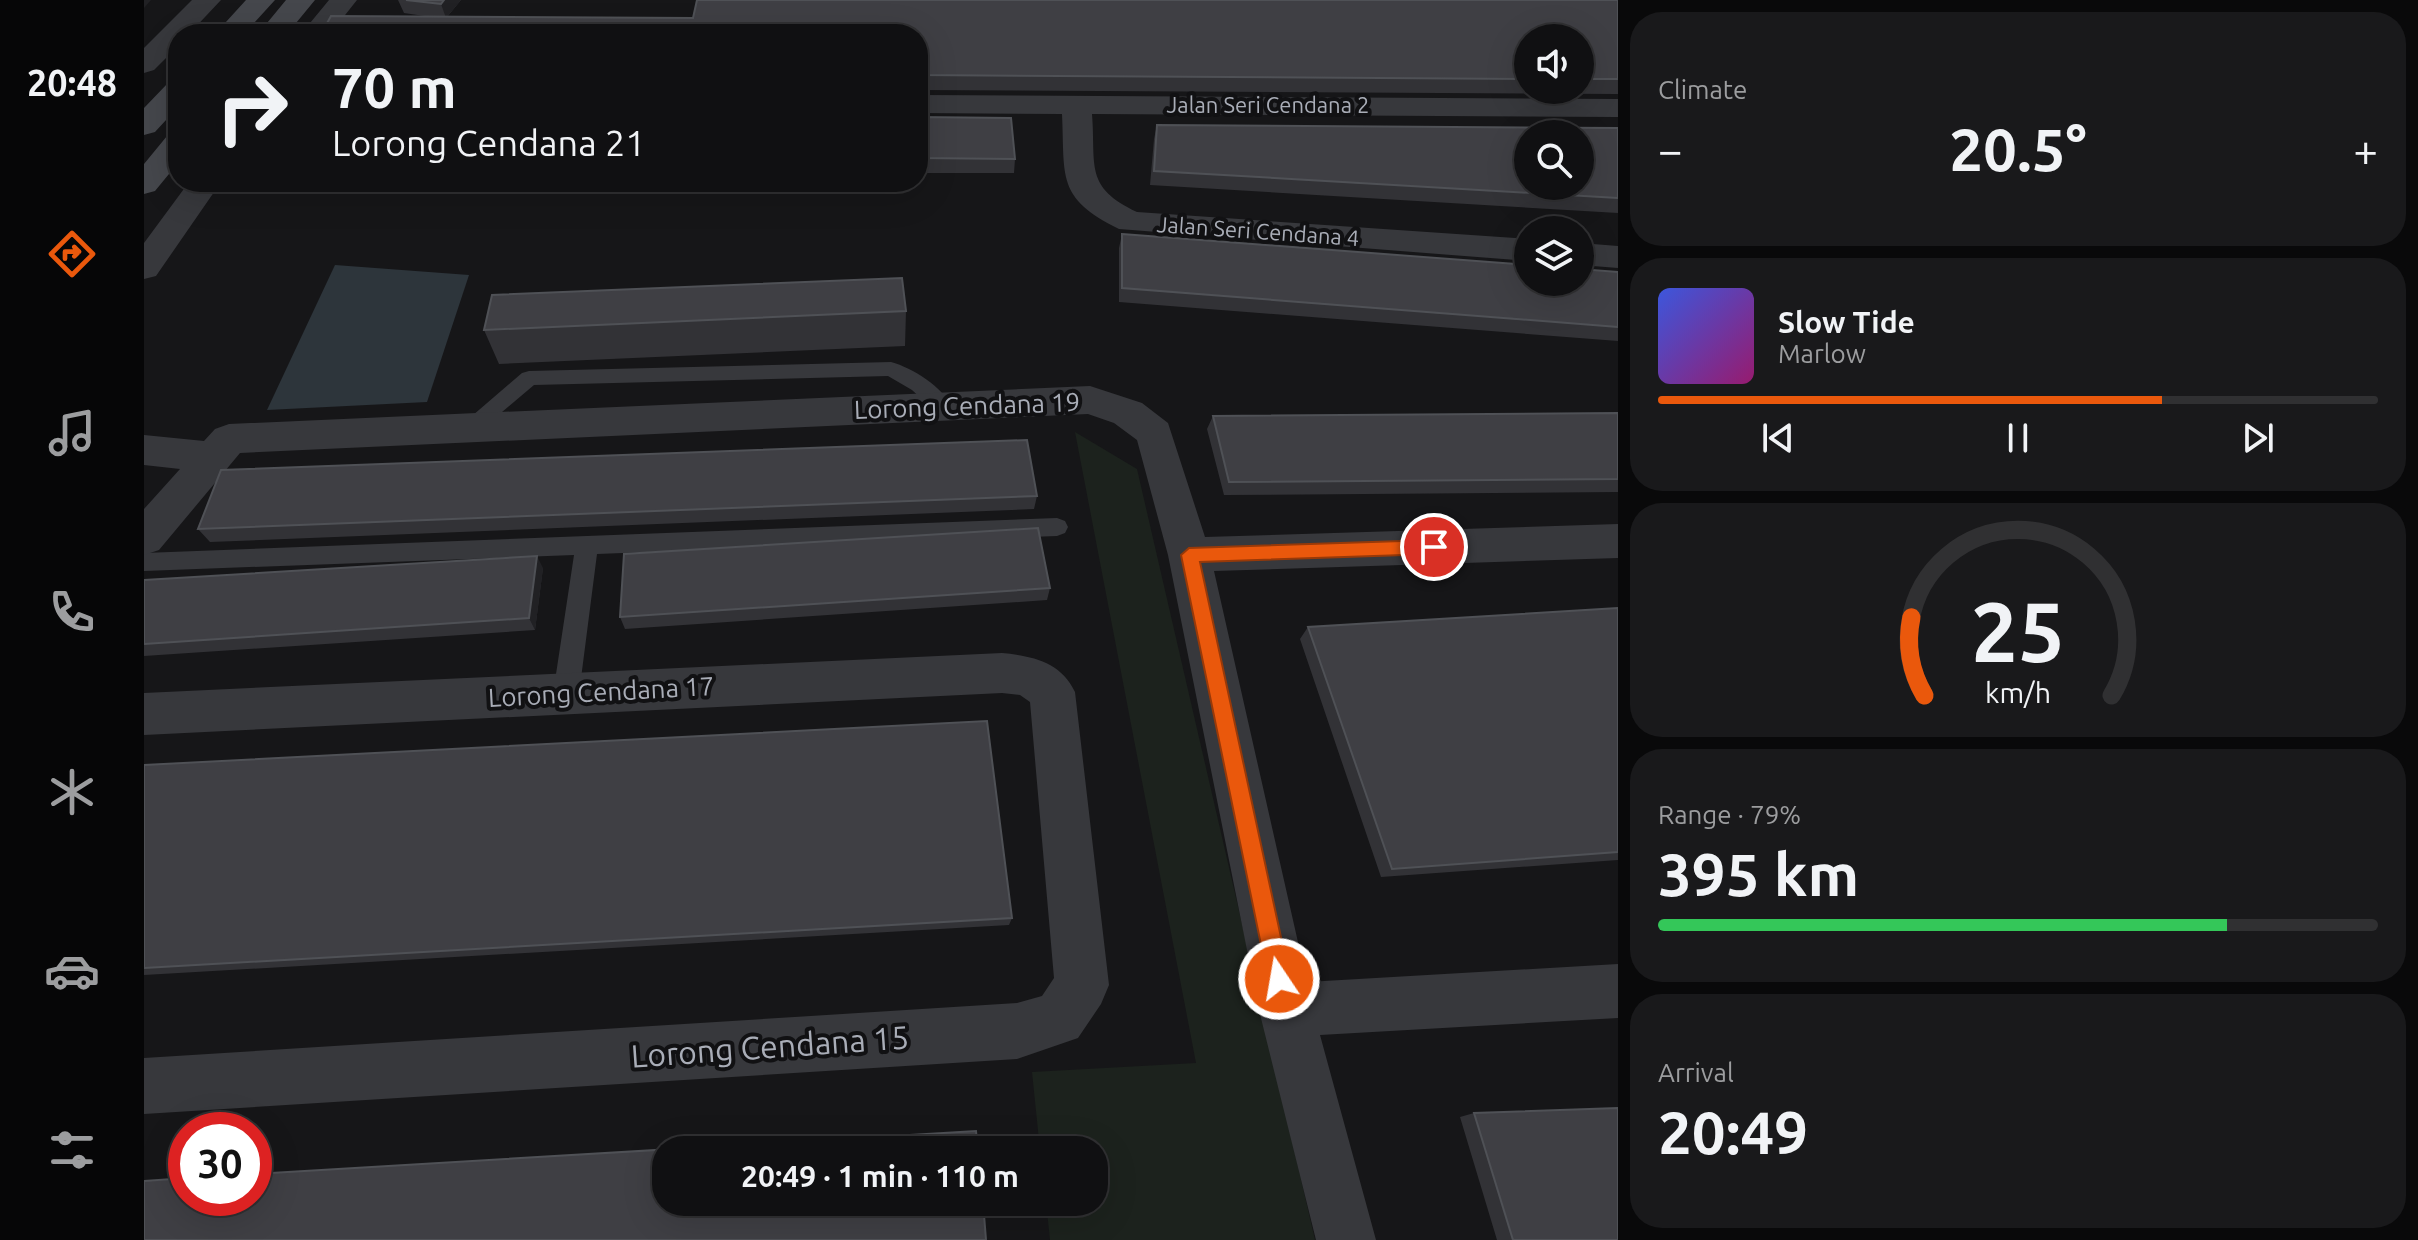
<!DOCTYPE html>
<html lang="en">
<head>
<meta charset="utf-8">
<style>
  body { margin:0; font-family:Ubuntu,sans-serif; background:#19191b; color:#f1f3f6; height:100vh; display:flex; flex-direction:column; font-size:30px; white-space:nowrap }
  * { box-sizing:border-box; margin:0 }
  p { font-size:26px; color:#9c9d9f }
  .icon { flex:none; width:44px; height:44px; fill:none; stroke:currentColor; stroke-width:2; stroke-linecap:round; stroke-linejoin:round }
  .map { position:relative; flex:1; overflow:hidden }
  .panel { display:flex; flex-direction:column; gap:12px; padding:12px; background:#09090a; width:800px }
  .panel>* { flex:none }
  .top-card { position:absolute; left:24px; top:24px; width:760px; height:168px; border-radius:32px; box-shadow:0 8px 32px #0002,0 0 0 2px #303032; background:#101012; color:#f1f3f6; overflow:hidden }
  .buttons { position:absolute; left:1370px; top:24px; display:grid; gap:16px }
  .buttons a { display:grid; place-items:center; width:80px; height:80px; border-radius:50%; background:#101012; box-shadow:0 8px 32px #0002,0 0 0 2px #303032; font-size:40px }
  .speed { position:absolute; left:24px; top:1112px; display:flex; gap:16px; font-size:40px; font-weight:700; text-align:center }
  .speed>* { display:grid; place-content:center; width:104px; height:104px; border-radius:50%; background:#101012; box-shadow:0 8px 32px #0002,0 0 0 2px #303032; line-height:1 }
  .speed .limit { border:12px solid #d22; background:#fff; color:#111 }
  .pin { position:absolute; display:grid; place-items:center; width:68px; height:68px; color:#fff; margin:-34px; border:4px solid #fff; border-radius:50%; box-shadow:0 2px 8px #0007 }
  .me { position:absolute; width:88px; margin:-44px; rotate:348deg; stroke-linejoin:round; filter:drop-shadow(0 0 6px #0008) }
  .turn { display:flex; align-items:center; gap:28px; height:168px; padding:0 32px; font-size:36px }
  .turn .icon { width:104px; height:104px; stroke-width:2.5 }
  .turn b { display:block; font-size:56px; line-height:68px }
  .big { font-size:60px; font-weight:700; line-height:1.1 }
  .panel .tile { flex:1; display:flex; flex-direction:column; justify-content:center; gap:12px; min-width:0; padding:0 28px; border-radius:32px; background:#19191b }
  .panel .dial { align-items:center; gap:0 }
  .dial svg { height:208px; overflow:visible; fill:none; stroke:#303032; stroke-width:7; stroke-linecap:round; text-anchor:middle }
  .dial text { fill:#f1f3f6; stroke:none }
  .song { display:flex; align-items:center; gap:24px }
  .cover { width:96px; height:96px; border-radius:12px; background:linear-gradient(135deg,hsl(230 70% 55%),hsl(320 70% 35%)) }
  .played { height:8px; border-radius:4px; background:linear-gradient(90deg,#ea580c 70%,#303032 70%) }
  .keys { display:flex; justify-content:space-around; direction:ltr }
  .heat { display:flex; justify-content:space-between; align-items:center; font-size:44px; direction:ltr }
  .charge { height:12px; border-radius:6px; background:linear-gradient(90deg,#34c759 79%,#303032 0) }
  .trip { position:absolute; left:508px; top:1136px; width:456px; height:80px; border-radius:32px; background:#101012; box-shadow:0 8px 32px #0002,0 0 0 2px #303032; font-weight:700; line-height:80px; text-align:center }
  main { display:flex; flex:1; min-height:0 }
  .menu { display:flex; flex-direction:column; width:144px; justify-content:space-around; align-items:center; background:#060607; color:#9c9d9f }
  .menu .icon { width:56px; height:56px }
  .menu .selected { color:#ea580c }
  .menu b { font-size:36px; color:#f1f3f6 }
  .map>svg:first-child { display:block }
  .green { fill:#1c221d }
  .water { fill:#2d353b }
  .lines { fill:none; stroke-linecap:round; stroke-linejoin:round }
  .lane { fill:#37383c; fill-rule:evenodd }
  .street { fill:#37383c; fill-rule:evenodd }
  .secondary { fill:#45474c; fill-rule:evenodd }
  .wall { fill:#323236; fill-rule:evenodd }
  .shaded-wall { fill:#212124 }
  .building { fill:#3f3f44; stroke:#4f5156; stroke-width:2; fill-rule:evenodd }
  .route { fill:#ea580c; stroke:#983908; stroke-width:2 }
  .labels { text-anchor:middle; stroke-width:8; stroke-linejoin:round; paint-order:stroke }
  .far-street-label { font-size:22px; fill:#a9adb7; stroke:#111113 }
  .street-label { font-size:26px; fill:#a9adb7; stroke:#111113 }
  .near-street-label { font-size:32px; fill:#a9adb7; stroke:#111113 }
</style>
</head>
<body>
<main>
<nav class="menu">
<b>20:48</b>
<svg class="icon selected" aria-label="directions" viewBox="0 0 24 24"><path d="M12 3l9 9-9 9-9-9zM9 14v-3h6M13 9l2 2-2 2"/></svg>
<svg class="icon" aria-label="music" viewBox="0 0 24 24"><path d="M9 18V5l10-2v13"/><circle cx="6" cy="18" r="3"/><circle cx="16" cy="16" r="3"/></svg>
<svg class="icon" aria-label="phone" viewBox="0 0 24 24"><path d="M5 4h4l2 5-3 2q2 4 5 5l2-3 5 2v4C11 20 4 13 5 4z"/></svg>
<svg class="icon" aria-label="climate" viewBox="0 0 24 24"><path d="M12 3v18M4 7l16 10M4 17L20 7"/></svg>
<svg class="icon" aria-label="car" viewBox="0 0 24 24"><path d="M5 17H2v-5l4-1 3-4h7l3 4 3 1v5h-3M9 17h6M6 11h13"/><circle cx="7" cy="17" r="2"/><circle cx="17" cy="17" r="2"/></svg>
<svg class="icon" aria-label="filters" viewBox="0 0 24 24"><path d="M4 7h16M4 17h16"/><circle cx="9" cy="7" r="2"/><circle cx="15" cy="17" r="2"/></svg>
</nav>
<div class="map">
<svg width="1474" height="1240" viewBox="0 0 1474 1240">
  <rect width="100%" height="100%" fill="#161618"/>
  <path class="green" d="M 931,432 L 993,469 L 1171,1240 L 906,1240 L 902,1202 L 950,1202 L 950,1150 L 896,1150 L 888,1072 L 1052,1063 Z"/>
  <path class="water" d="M 191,265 L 325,275 L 283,402 L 123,410 Z"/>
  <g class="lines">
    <path class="lane" d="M 747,362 C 769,368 798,387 809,407 L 806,412 L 792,412 L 768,390 L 744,376 L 390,385 L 332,434 L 318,434 L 314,428 L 378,373 L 385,371 Z
      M 913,518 L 921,521 L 924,527 L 921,533 L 913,536 L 453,554 L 435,694 L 431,702 L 422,705 L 413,702 L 409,694 L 430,555 L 0,571 L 0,553 Z"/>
    <path class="street" d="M 48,0 L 77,0 L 45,34 L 34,34 L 34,46 L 10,70 L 0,73 L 0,48 Z
      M 185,0 L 213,0 L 186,34 L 157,34 Z
      M 774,95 L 1474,99 L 1474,117 L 948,114 C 952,166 940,187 993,212 L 1384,239 L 1384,261 L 975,229 C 912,198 921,177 918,114 L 774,113 Z
      M 45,182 L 77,182 L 12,276 L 0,279 L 0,243 Z
      M 1436,243 L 1474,246 L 1474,268 L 1436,265 Z
      M 946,386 L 998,403 L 1024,423 L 1061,537 L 1474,524 L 1474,558 L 1070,571 L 1163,982 L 1474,964 L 1474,1018 L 1176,1035 L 1232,1240 L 1172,1240 L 1115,1010 L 1024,555 L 993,440 L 970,423 L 944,414 L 96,453 L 15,550 L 0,555 L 0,509 L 36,469 L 0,465 L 0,435 L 60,441 L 71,429 L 85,424 Z
      M 858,653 C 889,656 917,662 931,692 L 965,985 L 957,1004 L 934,1038 L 873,1059 L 0,1114 L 0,1058 L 873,1003 L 898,996 L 910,978 L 886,702 L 876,695 L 858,693 L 0,735 L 0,693 Z"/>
    <path class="secondary" d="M 102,0 L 131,0 L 100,34 L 71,34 Z
      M 142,0 L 171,0 L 143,34 L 114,34 Z
      M 34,80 L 34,107 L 11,132 L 0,135 L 0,108 L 24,83 Z
      M 34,134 L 34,163 L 11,191 L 0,194 L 0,164 L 23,136 Z"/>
  </g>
  <path class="wall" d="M 254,0 L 317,0 L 303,17 L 549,18 L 1474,0 L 1474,94 L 774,90 L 774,34 L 287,17 L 260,13 ZM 1384,38 L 1436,38 L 1436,90 L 1384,90 Z
    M 774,117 L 871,159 L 870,173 L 774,173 Z
    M 1013,125 L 1474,128 L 1474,213 L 1006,185 L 1010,139 Z
    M 978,234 L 1474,272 L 1474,341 L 975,302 L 975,248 Z
    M 762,311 L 761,346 L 355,364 L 340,330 Z
    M 1474,413 L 1474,492 L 1080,495 L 1063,429 L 1069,416 Z
    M 893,496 L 890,509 L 66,542 L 54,529 Z
    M 399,568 L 391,630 L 0,656 L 0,580 Z
    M 906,588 L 903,600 L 481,629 L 476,617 Z
    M 1474,608 L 1474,860 L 1237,877 L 1156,639 L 1164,627 Z
    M 0,765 L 868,918 L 865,925 L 0,975 Z
    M 1330,1113 L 1474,1240 L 1353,1240 L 1316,1117 Z"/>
  <path class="shaded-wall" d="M 0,0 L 7,0 L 0,8 Z
    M 300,0 L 317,0 L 302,18 L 297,4 Z
    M 393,556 L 399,568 L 391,630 L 385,618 Z"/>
  <path class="building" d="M 262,0 L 300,0 L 297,4 Z
    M 553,0 L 1474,0 L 1474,79 L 1436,79 L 1436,38 L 1384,38 L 1384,79 L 774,75 L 774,34 L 177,34 L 187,16 L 549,18 Z
    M 774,117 L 867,118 L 871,159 L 774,158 Z
    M 1013,125 L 1474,128 L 1474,198 L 1010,171 ZM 1384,134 L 1436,134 L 1436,186 L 1384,186 Z
    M 978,234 L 1384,265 L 1384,282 L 1436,282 L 1436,269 L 1474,272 L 1474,327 L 978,288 Z
    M 758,278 L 762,311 L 340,330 L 348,295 Z
    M 1474,413 L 1474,479 L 1085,482 L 1069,416 Z
    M 883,440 L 893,496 L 54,529 L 77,470 Z
    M 894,528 L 906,588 L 476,617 L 480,554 Z
    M 393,556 L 385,618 L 0,644 L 0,580 Z
    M 1474,608 L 1474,852 L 1248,869 L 1164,627 Z
    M 843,721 L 868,918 L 0,968 L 0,765 Z
    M 1474,1108 L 1474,1240 L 1369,1240 L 1330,1113 Z
    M 832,1131 L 834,1150 L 522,1150 L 522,1202 L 839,1202 L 842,1240 L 0,1240 L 0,1181 L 42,1178 L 42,1198 L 110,1198 L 110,1174 Z"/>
  <path class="route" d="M 1290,540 L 1299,547 L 1290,554 L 1056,562 L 1146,979 L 1143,987 L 1135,990 L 1127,987 L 1124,979 L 1037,555 L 1045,548 Z"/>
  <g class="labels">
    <g class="far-street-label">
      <text x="1124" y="113">Jalan Seri Cendana 2</text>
      <text transform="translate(1114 231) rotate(4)" y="8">Jalan Seri Cendana 4</text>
    </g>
    <g class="street-label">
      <text transform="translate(823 406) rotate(-2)" y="9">Lorong Cendana 19</text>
      <text transform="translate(457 692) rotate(-3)" y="9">Lorong Cendana 17</text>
    </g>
    <g class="near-street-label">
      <text transform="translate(626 1047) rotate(-4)" y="11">Lorong Cendana 15</text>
    </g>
  </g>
</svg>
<div class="buttons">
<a><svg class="icon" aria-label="sound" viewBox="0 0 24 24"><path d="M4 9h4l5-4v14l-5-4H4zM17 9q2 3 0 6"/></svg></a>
<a><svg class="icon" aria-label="search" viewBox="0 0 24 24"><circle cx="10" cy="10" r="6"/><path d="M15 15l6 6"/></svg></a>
<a><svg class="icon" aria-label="layers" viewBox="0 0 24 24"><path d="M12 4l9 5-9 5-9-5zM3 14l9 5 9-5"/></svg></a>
</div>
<div class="speed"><div class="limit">30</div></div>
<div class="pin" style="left:1290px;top:547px;background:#d93025"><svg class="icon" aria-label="arrive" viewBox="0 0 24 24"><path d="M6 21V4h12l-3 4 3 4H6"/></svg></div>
<svg class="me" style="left:1135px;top:979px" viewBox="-20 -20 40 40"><circle r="17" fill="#ea580c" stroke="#fff" stroke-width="3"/><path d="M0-11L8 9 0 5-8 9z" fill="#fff"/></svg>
<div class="trip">20:49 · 1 min · 110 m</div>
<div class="top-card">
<div class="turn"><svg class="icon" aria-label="right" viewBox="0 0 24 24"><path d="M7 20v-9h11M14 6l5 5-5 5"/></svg><div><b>70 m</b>Lorong Cendana 21</div></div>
</div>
</div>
<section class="panel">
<div class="tile"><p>Climate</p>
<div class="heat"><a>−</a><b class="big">20.5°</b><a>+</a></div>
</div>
<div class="tile">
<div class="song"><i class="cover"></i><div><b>Slow Tide</b><p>Marlow</p></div></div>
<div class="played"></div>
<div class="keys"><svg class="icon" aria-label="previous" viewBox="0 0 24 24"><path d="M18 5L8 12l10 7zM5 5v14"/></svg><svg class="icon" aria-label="pause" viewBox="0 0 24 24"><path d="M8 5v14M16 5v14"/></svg><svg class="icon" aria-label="next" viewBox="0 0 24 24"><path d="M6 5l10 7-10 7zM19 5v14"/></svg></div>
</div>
<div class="tile dial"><svg viewBox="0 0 100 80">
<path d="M14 69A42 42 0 1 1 86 69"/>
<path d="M14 69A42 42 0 0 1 9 39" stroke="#ea580c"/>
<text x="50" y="56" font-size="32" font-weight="700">25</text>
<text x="50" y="72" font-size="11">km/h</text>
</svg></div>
<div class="tile"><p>Range · 79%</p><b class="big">395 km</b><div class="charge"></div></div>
<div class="tile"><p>Arrival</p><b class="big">20:49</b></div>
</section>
</main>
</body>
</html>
